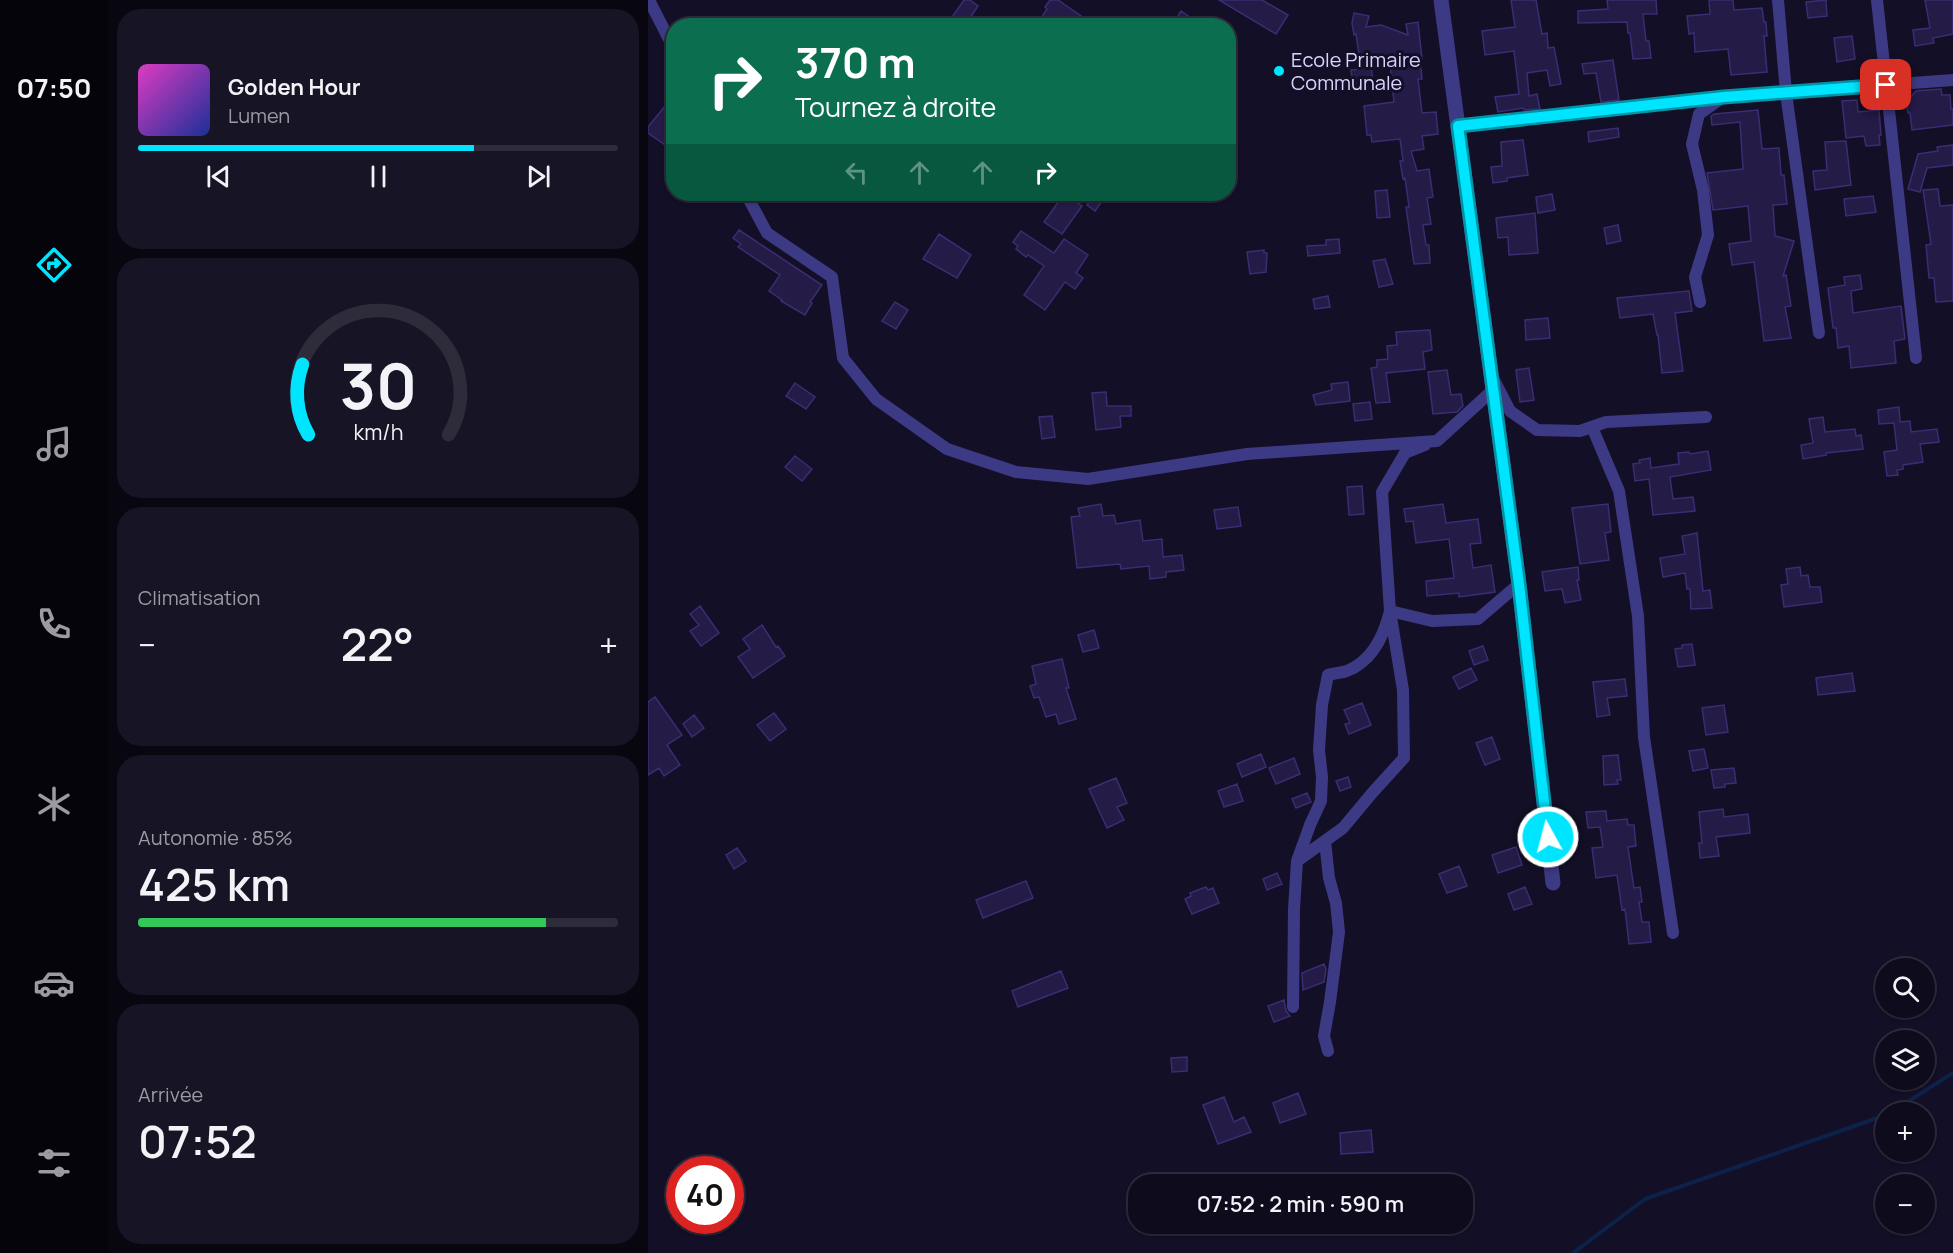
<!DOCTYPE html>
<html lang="fr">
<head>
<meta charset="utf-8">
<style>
  body { margin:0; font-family:Manrope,sans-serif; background:#171425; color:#f1f3f6; height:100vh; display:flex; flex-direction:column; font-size:22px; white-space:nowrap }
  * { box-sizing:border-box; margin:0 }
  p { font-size:20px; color:#9b9ba3 }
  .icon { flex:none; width:33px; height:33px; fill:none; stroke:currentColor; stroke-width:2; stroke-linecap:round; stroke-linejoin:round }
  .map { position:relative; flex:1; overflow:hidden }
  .panel { display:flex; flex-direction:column; gap:9px; padding:9px; background:#08060f; width:540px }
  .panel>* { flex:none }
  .guide { position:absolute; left:18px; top:18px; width:570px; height:183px; border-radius:24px; box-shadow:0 2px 4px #0004,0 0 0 2px #2e2b3b; background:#0b6e4f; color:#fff; overflow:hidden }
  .buttons { position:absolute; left:1227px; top:958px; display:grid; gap:12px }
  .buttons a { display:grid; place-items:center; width:60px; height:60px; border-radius:50%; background:#0e0b1c; box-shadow:0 2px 4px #0004,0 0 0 2px #2e2b3b; font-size:30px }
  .speed { position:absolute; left:18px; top:1156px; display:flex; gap:12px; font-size:30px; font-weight:700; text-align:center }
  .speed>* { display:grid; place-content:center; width:78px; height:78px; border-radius:50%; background:#0e0b1c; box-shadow:0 2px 4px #0004,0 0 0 2px #2e2b3b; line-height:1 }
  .speed .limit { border:9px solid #d22; background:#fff; color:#111 }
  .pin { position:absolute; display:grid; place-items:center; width:51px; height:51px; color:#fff; margin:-26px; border-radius:12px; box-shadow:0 3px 9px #0006 }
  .me { position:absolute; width:66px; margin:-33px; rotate:353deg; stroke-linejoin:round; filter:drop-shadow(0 0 4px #0008) }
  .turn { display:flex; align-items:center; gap:21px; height:126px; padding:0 30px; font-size:27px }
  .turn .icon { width:78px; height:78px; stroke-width:2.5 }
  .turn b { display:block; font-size:42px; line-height:51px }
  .lanes { display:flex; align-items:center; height:57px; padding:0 30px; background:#0003; justify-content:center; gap:30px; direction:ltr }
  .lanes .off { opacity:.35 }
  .big { font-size:45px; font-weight:600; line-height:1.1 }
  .panel .tile { flex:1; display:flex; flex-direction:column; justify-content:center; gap:9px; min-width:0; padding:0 21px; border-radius:24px; background:#171425 }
  .panel .dial { align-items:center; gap:0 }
  .dial svg { height:156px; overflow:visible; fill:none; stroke:#2e2b3b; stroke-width:7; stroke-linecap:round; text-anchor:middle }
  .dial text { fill:#f1f3f6; stroke:none }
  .song { display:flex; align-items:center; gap:18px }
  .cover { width:72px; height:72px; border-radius:9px; background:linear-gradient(135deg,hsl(310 70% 55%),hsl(230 70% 35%)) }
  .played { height:6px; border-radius:3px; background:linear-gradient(90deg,#00e5ff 70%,#2e2b3b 70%) }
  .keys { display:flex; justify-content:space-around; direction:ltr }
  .heat { display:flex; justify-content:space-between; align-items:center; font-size:33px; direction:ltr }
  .charge { height:9px; border-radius:4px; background:linear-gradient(90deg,#34c759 85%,#2e2b3b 0) }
  .trip { position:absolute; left:480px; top:1174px; width:345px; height:60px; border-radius:24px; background:#0e0b1c; box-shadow:0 2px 4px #0004,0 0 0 2px #2e2b3b; font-weight:600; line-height:60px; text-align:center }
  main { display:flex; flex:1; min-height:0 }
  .tabs { display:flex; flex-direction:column; width:108px; justify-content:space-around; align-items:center; background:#06040b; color:#9b9ba3 }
  .tabs .icon { width:42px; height:42px }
  .tabs .on { color:#00e5ff }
  .tabs b { font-size:27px; color:#f1f3f6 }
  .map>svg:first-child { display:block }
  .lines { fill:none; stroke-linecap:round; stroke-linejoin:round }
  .stream { stroke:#0c2248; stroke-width:4 }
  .building { fill:#241b47; stroke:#3b2d73; stroke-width:1.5 }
  .minor { stroke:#3d3a85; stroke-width:12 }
  .tertiary { stroke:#3d3a85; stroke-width:15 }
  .route-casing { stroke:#0095a6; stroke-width:15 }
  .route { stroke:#00e5ff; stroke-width:10 }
  .poi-dot { fill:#00e5ff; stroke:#130f26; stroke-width:2 }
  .labels { text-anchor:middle; stroke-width:6; stroke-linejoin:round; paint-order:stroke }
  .poi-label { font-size:20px; fill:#d9d4ff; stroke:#130f26; text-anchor:start }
</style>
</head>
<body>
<main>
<nav class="tabs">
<b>07:50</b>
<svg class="icon on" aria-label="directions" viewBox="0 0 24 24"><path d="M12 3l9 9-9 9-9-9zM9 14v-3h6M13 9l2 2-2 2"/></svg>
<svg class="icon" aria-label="music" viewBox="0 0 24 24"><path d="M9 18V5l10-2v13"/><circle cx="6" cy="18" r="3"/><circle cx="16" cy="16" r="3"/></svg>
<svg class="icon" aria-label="phone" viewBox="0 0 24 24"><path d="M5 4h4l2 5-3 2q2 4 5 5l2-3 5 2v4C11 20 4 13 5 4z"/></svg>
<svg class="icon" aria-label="climate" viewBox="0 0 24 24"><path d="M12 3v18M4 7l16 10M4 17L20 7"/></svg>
<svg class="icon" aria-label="car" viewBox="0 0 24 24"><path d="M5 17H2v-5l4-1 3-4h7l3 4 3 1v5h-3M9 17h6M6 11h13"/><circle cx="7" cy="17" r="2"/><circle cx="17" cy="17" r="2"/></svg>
<svg class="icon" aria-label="filters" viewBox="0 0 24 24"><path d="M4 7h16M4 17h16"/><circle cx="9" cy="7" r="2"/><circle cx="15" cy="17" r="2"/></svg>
</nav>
<section class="panel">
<div class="tile">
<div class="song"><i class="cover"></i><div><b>Golden Hour</b><p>Lumen</p></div></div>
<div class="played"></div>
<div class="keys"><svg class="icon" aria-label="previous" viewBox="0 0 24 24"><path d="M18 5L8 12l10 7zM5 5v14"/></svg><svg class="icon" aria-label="pause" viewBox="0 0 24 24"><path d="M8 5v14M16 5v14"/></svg><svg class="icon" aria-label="next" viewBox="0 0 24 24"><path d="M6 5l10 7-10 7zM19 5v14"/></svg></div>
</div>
<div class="tile dial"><svg viewBox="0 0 100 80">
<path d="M14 69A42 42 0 1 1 86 69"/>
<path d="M14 69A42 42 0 0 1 11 33" stroke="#00e5ff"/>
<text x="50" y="56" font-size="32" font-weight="700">30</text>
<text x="50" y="72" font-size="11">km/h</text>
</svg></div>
<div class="tile"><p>Climatisation</p>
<div class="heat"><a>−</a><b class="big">22°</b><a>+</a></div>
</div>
<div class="tile"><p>Autonomie · 85%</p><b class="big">425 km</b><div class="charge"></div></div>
<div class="tile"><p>Arrivée</p><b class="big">07:52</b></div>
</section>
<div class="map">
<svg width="1305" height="1253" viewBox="0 0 1305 1253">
  <rect width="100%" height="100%" fill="#130f26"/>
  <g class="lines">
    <path class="stream" d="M 1242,1113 L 1305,1073
      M 925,1253 L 997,1199 L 1238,1115"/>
  </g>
  <path class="building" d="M 316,0 L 322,0 L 330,6 L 317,26 L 298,26 Z
    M 402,0 L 410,0 L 433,16 L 426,26 L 388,26 L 399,9 L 397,7 Z
    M 571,0 L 614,0 L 640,15 L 628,34 Z
    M 863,0 L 888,0 L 894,34 L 899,33 L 900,48 L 906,47 L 913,84 L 902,86 L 899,70 L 879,73 L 881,96 L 889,94 L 892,109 L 876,110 L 875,108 L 850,112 L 847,97 L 871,94 L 866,51 L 837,55 L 834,31 L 867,27 Z
    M 959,0 L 1008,0 L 1009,14 L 995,14 L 998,41 L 1001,41 L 1003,58 L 985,59 L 982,33 L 980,33 L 979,22 L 930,23 L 930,11 L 960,9 Z
    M 1061,0 L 1085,0 L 1086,10 L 1114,8 L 1116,22 L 1118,22 L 1119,36 L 1116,36 L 1119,72 L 1083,75 L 1080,49 L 1047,52 L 1046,33 L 1041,34 L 1039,16 L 1062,14 Z
    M 1178,0 L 1179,16 L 1160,18 L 1158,2 Z
    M 1277,0 L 1305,0 L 1305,34 L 1285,38 L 1286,43 L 1267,46 L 1265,30 L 1282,28 Z
    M 533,11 L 555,26 L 524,26 Z
    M 706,13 L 721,16 L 718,27 L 733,25 L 760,35 L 758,24 L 770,22 L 774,59 L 772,59 L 774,79 L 770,79 L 774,113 L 788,112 L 790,134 L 774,136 L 776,149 L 763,151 L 769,171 L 781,169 L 785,197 L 779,198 L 783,224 L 775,225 L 778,245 L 781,245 L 782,263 L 766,264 L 758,207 L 761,207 L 757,178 L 755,179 L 752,161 L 755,161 L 752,139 L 724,142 L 723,135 L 719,135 L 716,106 L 746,102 L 744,84 L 742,63 L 723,65 L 725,82 L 705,84 L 703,70 L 713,69 L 708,34 L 706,35 L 704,23 Z
    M 1204,36 L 1207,59 L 1189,62 L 1186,38 Z
    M 965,60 L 971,100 L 953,102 L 948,73 L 936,74 L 934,64 Z
    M 1293,89 L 1294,95 L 1302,95 L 1303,109 L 1305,109 L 1305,125 L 1264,130 L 1262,113 L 1260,113 L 1258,102 L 1268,91 Z
    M 26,95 L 26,151 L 0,133 L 0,127 Z
    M 1209,100 L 1210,112 L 1231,110 L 1233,135 L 1231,135 L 1232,145 L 1218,146 L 1216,136 L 1198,138 L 1194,101 Z
    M 1110,110 L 1114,149 L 1131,148 L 1133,175 L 1136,175 L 1139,204 L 1125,205 L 1127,236 L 1146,241 L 1135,276 L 1138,275 L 1143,306 L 1137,307 L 1143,338 L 1116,341 L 1106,262 L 1084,265 L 1081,244 L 1103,241 L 1100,206 L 1065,210 L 1059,173 L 1095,169 L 1092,122 L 1064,125 L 1063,116 L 1066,114 Z
    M 970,128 L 971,137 L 941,142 L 940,132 Z
    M 875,140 L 880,175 L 859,178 L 859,181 L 845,183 L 843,167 L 854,166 L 853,142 Z
    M 1198,141 L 1203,185 L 1167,190 L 1165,171 L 1179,170 L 1177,142 Z
    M 1305,145 L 1305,165 L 1279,168 L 1272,192 L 1260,189 L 1270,154 L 1290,151 L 1289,147 Z
    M 1290,189 L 1292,206 L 1305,205 L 1305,301 L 1288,302 L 1286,278 L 1281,278 L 1278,245 L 1283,244 L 1275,190 Z
    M 739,190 L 742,217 L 729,218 L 727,191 Z
    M 416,194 L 434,206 L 414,234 L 396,222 Z
    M 447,194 L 459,194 L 447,211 L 439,205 Z
    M 904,194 L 907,210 L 890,213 L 888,197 Z
    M 1225,196 L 1228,212 L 1198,216 L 1196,199 Z
    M 887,213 L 890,253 L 861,255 L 860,237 L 850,238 L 848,218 Z
    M 970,225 L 973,241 L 959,244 L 956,228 Z
    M 91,230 L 174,285 L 162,302 L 164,303 L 157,315 L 133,301 L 134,300 L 121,291 L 132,275 L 90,247 L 93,244 L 85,238 Z
    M 373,231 L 406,253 L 416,239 L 440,255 L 428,273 L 435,278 L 427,289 L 417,282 L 397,310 L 376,295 L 396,266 L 380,255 L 378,257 L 368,249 L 370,246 L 365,242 Z
    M 291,234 L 323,255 L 309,278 L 275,259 Z
    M 691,239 L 692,253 L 660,256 L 659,246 L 678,245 L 678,240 Z
    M 616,250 L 616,253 L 619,253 L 618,272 L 602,274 L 599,252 Z
    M 737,259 L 745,284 L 731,287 L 725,261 Z
    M 1212,275 L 1214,289 L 1203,291 L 1205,313 L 1253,306 L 1257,339 L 1246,341 L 1248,363 L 1203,368 L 1201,346 L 1190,348 L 1188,328 L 1185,328 L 1180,288 L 1197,285 L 1196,277 Z
    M 1041,291 L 1044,311 L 1027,313 L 1035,371 L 1014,373 L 1010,335 L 1009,335 L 1005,314 L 972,318 L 969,298 Z
    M 680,296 L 682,307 L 667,309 L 665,299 Z
    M 247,302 L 260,310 L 248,329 L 234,321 Z
    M 900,318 L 902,338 L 878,340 L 877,320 Z
    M 782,330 L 784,350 L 775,352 L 777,369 L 738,373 L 742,402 L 728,403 L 723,368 L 729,367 L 729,360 L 740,359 L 739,346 L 749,345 L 748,332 Z
    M 881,368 L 886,400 L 872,402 L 868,370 Z
    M 799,370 L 803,395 L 813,394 L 815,406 L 809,412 L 785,414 L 780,372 Z
    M 700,382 L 702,401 L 668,405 L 665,395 L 684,390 L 683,384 Z
    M 147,383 L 167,397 L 158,409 L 138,396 Z
    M 458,392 L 459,406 L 483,406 L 483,416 L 472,416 L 473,427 L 448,430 L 444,393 Z
    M 722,402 L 724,419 L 707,421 L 705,404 Z
    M 1251,407 L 1252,422 L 1262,421 L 1263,432 L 1289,429 L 1291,442 L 1272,444 L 1275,462 L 1255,465 L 1255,469 L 1249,470 L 1250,475 L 1239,476 L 1236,452 L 1249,450 L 1246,423 L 1231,424 L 1230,410 Z
    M 404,416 L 407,437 L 394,439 L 391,417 Z
    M 1175,417 L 1177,432 L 1207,429 L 1208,436 L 1213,435 L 1215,449 L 1178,453 L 1178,455 L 1155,459 L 1153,445 L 1165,443 L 1161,419 Z
    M 1060,451 L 1063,470 L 1022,477 L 1025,499 L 1045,497 L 1047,511 L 1005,515 L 1001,479 L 987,481 L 985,464 L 992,463 L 991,460 L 1002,458 L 1003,468 L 1031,464 L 1030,453 L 1041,452 L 1042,454 Z
    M 147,456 L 164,469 L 154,481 L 137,467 Z
    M 714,486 L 716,514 L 701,515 L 699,487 Z
    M 453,504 L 455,516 L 466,515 L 468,524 L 492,520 L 495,541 L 514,539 L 515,557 L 534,555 L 536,570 L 518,572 L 518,577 L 502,579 L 501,566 L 473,569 L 472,564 L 429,568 L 423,517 L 432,516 L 430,508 Z
    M 795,504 L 798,523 L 830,519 L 833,543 L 822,544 L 825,568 L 843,565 L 847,592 L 811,597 L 811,593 L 779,596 L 778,581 L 806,578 L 801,539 L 768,543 L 765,521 L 758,522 L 756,509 Z
    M 960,504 L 963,532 L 957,533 L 961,560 L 932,564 L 924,508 Z
    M 590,507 L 593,526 L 569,529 L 566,510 Z
    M 1049,533 L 1055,591 L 1062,590 L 1064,608 L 1043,609 L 1042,589 L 1039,589 L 1037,573 L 1015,577 L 1012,558 L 1037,554 L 1034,536 Z
    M 930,567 L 931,580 L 929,580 L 933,600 L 917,603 L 914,589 L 897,591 L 894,572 Z
    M 1152,567 L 1153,576 L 1160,575 L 1162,587 L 1172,587 L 1174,602 L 1136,607 L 1133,585 L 1140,584 L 1138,569 Z
    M 52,606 L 71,633 L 53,646 L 42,631 L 51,625 L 42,614 Z
    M 114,625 L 128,647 L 130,646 L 137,656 L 105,678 L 90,657 L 102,649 L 95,639 Z
    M 446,630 L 451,648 L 435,652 L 430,635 Z
    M 1044,644 L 1047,665 L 1030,667 L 1027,649 L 1034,648 L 1034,645 Z
    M 835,646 L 840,660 L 826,665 L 821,651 Z
    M 414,659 L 421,688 L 418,688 L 428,719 L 411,724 L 408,714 L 398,717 L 391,697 L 386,698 L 382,686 L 388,684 L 384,666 Z
    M 823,668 L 829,680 L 811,689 L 805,677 Z
    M 1204,673 L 1207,691 L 1170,695 L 1168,678 Z
    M 977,679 L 979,696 L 959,698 L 962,715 L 949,717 L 945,682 Z
    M 7,697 L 34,735 L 19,745 L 32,765 L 16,776 L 11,768 L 0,775 L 0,702 Z
    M 714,703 L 723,725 L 701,734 L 697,724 L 702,723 L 696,710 Z
    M 1076,705 L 1080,732 L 1058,735 L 1054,708 Z
    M 126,713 L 138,729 L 122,741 L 109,725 Z
    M 46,715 L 56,728 L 44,737 L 35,724 Z
    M 844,737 L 852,759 L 837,765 L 828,743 Z
    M 1056,749 L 1060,768 L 1045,771 L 1041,751 Z
    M 613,754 L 618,767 L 594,777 L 589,764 Z
    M 970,755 L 973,780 L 969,780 L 970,784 L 956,785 L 955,756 Z
    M 646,758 L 652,774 L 628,784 L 621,768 Z
    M 1086,768 L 1088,783 L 1077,784 L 1077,787 L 1066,788 L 1063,770 Z
    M 700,777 L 703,787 L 692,791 L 688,781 Z
    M 468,778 L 479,803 L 469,807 L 476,820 L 459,828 L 441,789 Z
    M 589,784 L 595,801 L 576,807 L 570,791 Z
    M 659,793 L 663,802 L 648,808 L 644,799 Z
    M 1075,809 L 1076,817 L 1100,814 L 1102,833 L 1068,837 L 1071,856 L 1052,858 L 1051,843 L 1054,843 L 1051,812 Z
    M 958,811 L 959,821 L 979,819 L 980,825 L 986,825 L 988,846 L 980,847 L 985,882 L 986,888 L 992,887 L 994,902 L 991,902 L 994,922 L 1001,922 L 1003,942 L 981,944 L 977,909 L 974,910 L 969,875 L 948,878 L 944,848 L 955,847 L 952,827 L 940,828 L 938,812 Z
    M 868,847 L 874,865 L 850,873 L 844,855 Z
    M 89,848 L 98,861 L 86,869 L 78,855 Z
    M 811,866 L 819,886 L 799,893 L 791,874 Z
    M 629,873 L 634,884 L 619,890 L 615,879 Z
    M 378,881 L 385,898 L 335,918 L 328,900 Z
    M 558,887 L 560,890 L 565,888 L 571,903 L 544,914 L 537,899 L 543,896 L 542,893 Z
    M 877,887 L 884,904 L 866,910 L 860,894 Z
    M 676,964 L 678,969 L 676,982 L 655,990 L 654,973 Z
    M 413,971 L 420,988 L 370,1007 L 364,991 Z
    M 636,1000 L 638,1011 L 642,1016 L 626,1022 L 620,1006 Z
    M 539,1057 L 539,1071 L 524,1072 L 523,1058 Z
    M 650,1093 L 658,1114 L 632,1123 L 625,1103 Z
    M 576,1097 L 586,1122 L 596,1117 L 603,1132 L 570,1144 L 555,1105 Z
    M 723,1130 L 725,1152 L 693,1154 L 692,1133 Z"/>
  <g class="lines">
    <path class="minor" d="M 1,0 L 26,49
      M 1130,0 L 1138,93 L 1171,333
      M 1229,0 L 1268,358
      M 810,126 L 1074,97
      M 98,194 L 119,233 L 184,277 L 195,358 L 228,399 L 299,449 L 368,472 L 440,479 L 599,454 L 789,441 L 845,390
      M 1052,302 L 1047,277 L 1060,235 L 1055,190 L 1044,144 L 1051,114 L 1075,97 L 1305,80
      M 846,380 L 862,411 L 889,430 L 932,431 L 958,422 L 1058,417
      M 944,427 L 971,491 L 990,616 L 996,737 L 1025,933
      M 677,841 L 681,878 L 688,903 L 691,932 L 682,1002 L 676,1036 L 680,1051
      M 649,861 L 662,825 L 673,801 L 674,777 L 671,750 L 674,705 L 680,675 C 686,673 693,673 699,671 C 724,661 736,636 742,611 L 784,621 L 830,619 L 871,584
      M 645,1007 L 646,909 L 649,861 L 695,828 L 725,792 L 756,758 L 755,690 L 742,611 L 734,492 L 757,453 L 777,445"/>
    <path class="tertiary" d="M 793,0 L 871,584 L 905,883"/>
  </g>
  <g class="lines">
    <g class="route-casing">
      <path id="route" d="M 900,837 L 871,584 L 810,126 L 1076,97 L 1238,85"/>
    </g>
    <use href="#route" class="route"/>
  </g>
  <circle class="poi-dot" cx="631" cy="71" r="6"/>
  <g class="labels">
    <g class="poi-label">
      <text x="643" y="67">Ecole Primaire<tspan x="643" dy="23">Communale</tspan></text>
    </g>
  </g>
</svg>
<div class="buttons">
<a><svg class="icon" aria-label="search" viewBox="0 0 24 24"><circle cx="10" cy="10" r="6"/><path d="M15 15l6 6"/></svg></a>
<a><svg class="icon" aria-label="layers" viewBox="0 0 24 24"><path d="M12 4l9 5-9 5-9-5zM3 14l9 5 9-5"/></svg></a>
<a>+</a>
<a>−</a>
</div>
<div class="speed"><div class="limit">40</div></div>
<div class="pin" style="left:1238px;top:85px;background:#d93025"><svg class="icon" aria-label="arrive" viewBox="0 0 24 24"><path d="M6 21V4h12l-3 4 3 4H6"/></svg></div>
<svg class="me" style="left:900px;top:837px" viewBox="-20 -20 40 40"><circle r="17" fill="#00e5ff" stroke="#fff" stroke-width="3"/><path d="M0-11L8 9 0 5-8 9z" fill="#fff"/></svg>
<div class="trip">07:52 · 2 min · 590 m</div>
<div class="guide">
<div class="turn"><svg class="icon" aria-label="right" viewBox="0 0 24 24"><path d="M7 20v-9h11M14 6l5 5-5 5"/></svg><div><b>370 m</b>Tournez à droite</div></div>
<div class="lanes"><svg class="icon off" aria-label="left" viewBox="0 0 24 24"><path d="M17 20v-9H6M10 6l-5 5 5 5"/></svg><svg class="icon off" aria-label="ahead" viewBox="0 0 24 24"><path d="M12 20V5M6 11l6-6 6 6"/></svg><svg class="icon off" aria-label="ahead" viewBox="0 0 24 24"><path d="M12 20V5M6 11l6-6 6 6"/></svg><svg class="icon" aria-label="right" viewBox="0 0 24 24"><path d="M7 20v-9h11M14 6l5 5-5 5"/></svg></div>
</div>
</div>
</main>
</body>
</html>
